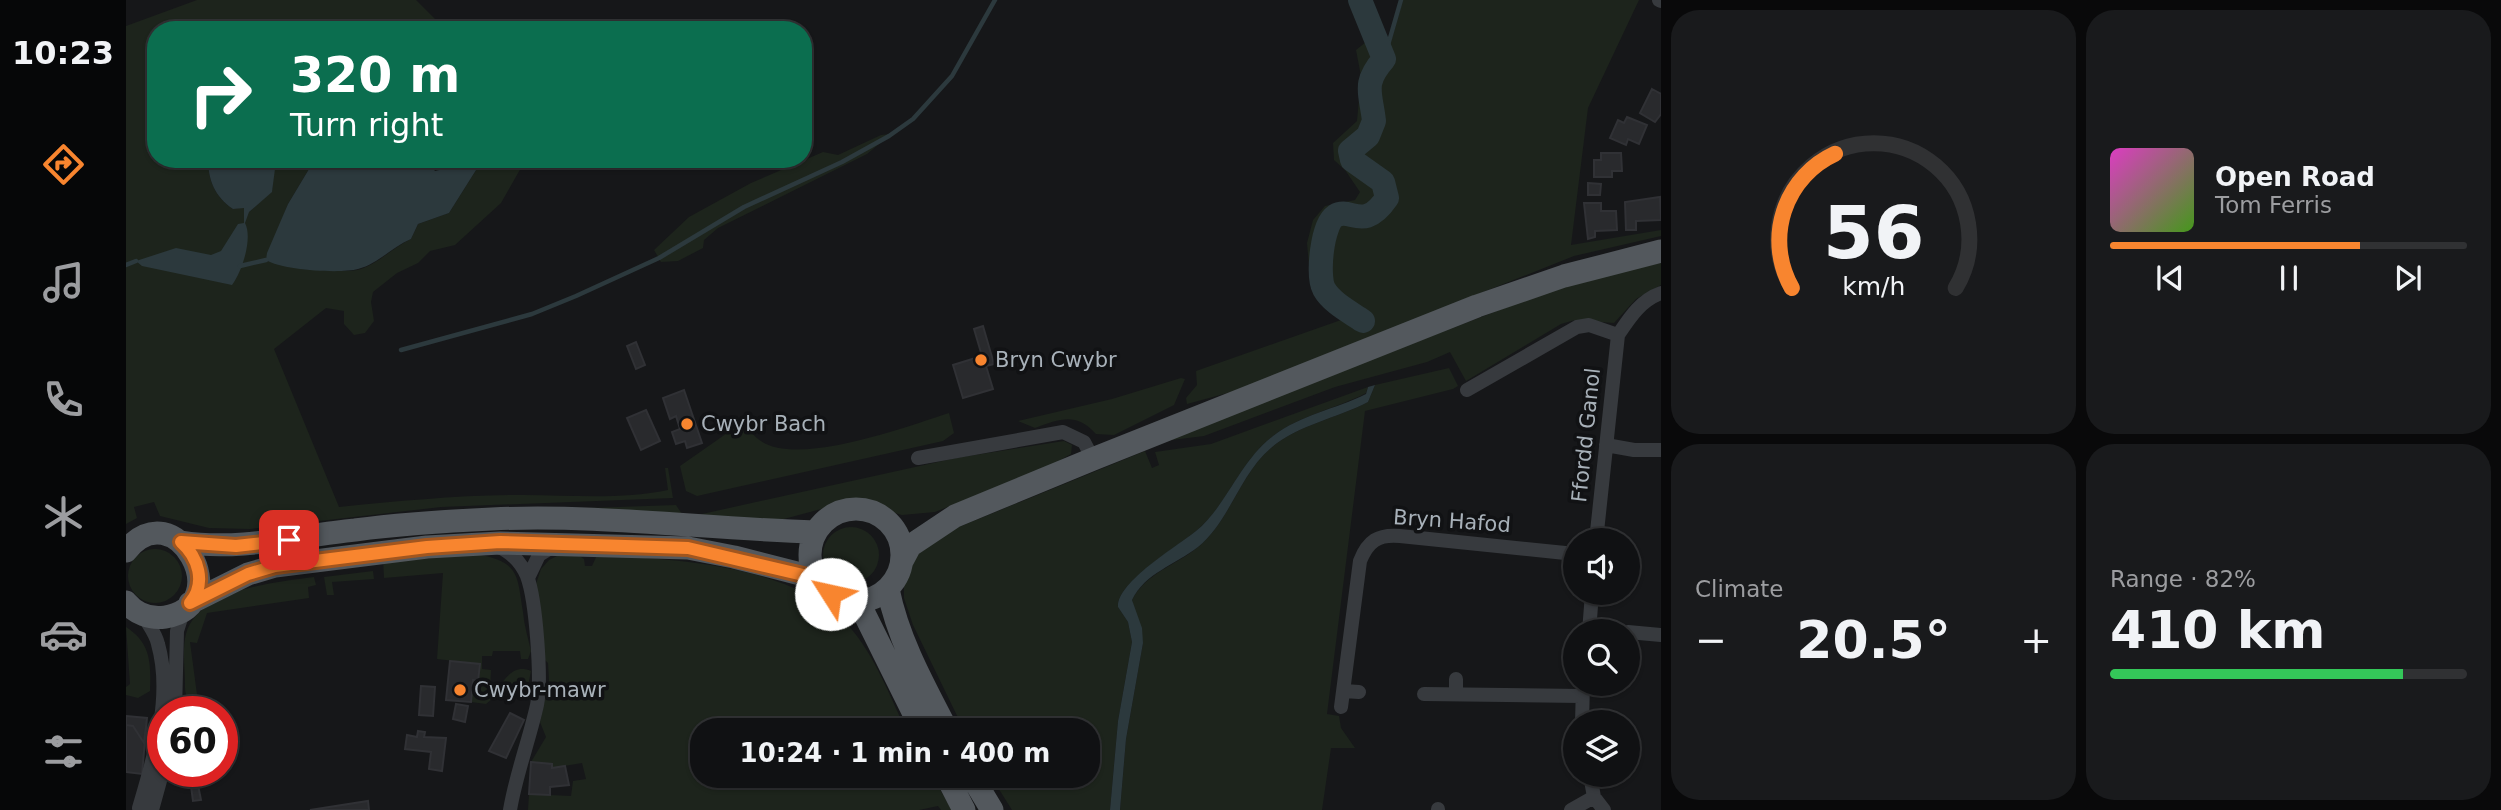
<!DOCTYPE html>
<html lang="en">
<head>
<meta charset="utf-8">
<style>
  body { margin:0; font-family:"DejaVu Sans",sans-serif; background:#191a1c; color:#f1f3f6; height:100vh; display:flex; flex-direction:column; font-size:26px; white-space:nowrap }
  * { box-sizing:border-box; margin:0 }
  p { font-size:23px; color:#9c9da0 }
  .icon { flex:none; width:38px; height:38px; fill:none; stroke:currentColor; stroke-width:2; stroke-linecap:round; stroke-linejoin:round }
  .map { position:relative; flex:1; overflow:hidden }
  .side { display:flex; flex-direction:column; gap:10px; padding:10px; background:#09090a; width:840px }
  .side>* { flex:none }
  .hud { position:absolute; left:21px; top:21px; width:665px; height:147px; border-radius:28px; box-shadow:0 2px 5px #0004,0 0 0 2px #303133; background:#0b6e4f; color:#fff; overflow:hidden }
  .tools { position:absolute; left:1437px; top:528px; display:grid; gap:14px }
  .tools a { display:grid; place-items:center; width:77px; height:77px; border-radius:50%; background:#101113; box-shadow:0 2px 5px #0004,0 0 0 2px #303133; font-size:35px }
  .speed { position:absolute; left:21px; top:696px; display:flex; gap:14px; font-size:35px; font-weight:700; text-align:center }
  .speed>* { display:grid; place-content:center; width:91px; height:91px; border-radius:50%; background:#101113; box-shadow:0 2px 5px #0004,0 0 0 2px #303133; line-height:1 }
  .speed .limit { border:10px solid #d22; background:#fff; color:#111 }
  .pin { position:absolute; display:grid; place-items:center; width:60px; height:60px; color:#fff; margin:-30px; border-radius:14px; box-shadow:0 4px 10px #0006 }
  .me { position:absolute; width:77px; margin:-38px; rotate:305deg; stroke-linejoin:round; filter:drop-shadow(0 0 5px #0008) }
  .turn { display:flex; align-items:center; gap:24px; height:147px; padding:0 28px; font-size:32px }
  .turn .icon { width:91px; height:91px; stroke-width:2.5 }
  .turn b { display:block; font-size:49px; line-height:60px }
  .big { font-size:52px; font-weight:700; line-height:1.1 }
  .side .widget { flex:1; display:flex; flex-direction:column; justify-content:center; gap:10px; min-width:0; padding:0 24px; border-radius:28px; background:#191a1c }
  .side .dial { align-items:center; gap:0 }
  .dial svg { height:182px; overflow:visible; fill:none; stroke:#303133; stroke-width:7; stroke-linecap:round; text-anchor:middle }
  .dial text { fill:#f1f3f6; stroke:none }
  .song { display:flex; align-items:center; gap:21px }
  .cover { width:84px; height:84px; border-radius:10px; background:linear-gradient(135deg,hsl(310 70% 55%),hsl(100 70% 35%)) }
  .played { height:7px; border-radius:4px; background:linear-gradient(90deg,#f8852f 70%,#303133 70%) }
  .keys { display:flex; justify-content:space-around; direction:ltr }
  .heat { display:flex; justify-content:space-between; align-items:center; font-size:38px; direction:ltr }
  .charge { height:10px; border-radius:5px; background:linear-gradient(90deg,#34c759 82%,#303133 0) }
  .side .tiles { flex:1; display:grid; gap:10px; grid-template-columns:repeat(2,1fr) }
  .trip { position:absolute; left:564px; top:718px; width:410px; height:70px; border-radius:28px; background:#101113; box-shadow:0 2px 5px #0004,0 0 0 2px #303133; font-weight:700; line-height:70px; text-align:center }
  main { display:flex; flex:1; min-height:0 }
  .dock { display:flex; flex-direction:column; width:126px; justify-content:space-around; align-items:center; background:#060708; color:#9c9da0 }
  .dock .icon { width:49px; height:49px }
  .dock .on { color:#f8852f }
  .dock b { font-size:32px; color:#f1f3f6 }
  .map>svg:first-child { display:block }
  .green { fill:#1d241c }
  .water { fill:#2c393d }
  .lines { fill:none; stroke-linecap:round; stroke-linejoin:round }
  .stream { stroke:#2c393d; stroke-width:4.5 }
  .river { stroke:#2c393d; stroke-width:24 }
  .building { fill:#292a2d; stroke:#303135; stroke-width:2 }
  .street { stroke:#373a3e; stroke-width:14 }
  .primary { stroke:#53585d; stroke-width:23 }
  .route-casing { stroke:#a1561f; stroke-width:18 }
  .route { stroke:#f8852f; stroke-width:12 }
  .poi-dot { fill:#f8852f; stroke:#111214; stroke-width:2.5 }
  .labels { text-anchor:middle; stroke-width:7; stroke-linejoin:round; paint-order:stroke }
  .poi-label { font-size:21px; fill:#a8b1b9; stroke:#111214; text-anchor:start }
  .street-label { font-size:21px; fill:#a8b1b9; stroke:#111214 }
</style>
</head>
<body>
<main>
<nav class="dock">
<b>10:23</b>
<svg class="icon on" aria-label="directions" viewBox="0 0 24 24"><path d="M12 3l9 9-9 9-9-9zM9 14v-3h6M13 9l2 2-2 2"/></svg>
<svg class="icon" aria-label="music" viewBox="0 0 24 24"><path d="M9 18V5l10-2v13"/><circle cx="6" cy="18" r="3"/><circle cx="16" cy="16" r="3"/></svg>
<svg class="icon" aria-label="phone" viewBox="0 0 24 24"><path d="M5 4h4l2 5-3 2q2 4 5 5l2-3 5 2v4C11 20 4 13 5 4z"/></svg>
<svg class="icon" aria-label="climate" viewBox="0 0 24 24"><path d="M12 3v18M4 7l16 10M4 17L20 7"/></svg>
<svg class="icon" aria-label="car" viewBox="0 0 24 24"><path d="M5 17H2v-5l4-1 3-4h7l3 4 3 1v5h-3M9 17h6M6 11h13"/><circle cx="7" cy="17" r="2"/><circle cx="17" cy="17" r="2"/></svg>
<svg class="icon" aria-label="filters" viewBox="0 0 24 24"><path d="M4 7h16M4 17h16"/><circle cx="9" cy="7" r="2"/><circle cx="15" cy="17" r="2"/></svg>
</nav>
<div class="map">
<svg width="1535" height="810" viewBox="0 0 1535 810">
  <rect width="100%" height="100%" fill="#161719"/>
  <path class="green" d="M 71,0 L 290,0 L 320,30 L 30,30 L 30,159 L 82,159 C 82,180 89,197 107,209 L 118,207 L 123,212 L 146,191 L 149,159 L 189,159 L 162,204 L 153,228 L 174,269 C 192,269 214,273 231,270 C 250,266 267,247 285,239 L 292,224 L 323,213 L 357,159 L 400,159 L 375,203 L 329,245 L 304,251 L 292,263 L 271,273 L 247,292 L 245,302 L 248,321 L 239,333 L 228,335 L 218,324 L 218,311 L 200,308 L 148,349 L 213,507 C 274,501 335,495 396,495 C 445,495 494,500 542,490 L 539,468 L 542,468 L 547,498 L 315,507 L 124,529 L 83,528 L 34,516 L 28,502 L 8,507 L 11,518 L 0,524 L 0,26 Z
    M 1277,0 L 1513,0 L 1462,108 L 1445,245 L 1535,230 L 1535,236 L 1448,256 L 1109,391 L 1061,404 L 1060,398 L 1071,385 L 1070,371 L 1215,320 L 1185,288 L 1181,243 L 1187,220 L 1199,206 L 1229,200 L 1234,192 L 1219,170 L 1208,160 L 1207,143 L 1231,121 L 1235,76 L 1230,50 L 1245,38 L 1253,56 L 1238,84 L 1238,98 L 1243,122 L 1223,150 C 1225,173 1253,176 1258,197 C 1245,219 1233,211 1213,211 C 1191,225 1181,272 1199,294 C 1207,305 1218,311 1225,322 L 1241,319 C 1197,282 1183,279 1211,218 C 1237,213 1247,229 1264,199 L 1260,181 L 1228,158 L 1226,153 L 1245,136 L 1250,123 L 1245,85 L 1260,59 Z
    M 765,134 L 741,154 L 592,228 L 578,240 L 577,248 L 552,261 L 535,262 L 528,250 L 563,217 L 625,183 L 697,152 L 712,155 L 755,135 Z
    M 1535,263 L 1535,285 L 1510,299 L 1488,323 L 1449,320 L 1435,324 L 1340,381 L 1324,352 L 1301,362 L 1209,387 L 1078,436 L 1030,442 L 1449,281 Z
    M 1323,368 L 1332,386 L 1327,389 L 1239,411 L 1201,714 L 1213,716 L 1215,728 L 1229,748 L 1205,748 L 1196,810 L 994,810 L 1000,739 L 1017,643 L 1006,600 C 1020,573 1049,566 1072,547 C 1104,521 1113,475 1145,448 C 1172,425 1211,418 1242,402 L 1249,385 Z
    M 1055,378 L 1059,379 L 1048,405 L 988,435 L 970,434 C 950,412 934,419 909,428 L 892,421 L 986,399 Z
    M 1242,387 L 1240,393 C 1210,409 1174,415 1147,436 C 1113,462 1101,506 1070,531 C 1051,547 991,582 992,607 L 1002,622 L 1006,642 L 992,721 L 984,810 L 886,810 L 864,775 L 961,775 L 961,730 L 838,730 L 787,625 L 778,598 L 778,575 L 786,559 L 823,531 L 1019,451 L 1026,468 L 1033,465 L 1029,452 L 1085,444 Z
    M 823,413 L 828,433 L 817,441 L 571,496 L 560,491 L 554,466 L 617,422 C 622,428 628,437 635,441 C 673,467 782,426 823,413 Z
    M 938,441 L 946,445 L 945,454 L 922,467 L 809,512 L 776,515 L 725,501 L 643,523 L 462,508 L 550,505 L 556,514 L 576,514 L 830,458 Z
    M697 555a28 28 0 1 1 56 0a28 28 0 1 1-56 0Z
    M2 576a27 27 0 1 1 54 0a27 27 0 1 1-54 0Z
    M 350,554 C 393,562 391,573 397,612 C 398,625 402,638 405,651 L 402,659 L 395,659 L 394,651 L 367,651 L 366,656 L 356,656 L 356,669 L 365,670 L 364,689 L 371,689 C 380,677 389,664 405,671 L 401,691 L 373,693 L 360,704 L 345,702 L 347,680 L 352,681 L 354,664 L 311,659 L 317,573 L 258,578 L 257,559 Z
    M 433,555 L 452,555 L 458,559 L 459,566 L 466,566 L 471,555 C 545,559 660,564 716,619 C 746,648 762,692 780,730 L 576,730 L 576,775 L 806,775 L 826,810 L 815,810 L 812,806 L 793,810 L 402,810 L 403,794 L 445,796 L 447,781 L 460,779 L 456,763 L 426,768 L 426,764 L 405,762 L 420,737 L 414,722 L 423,680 L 422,663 L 418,659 L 409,587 L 415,569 L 423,560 Z
    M 247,571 L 248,579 L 206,582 L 208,595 L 201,595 L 198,577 Z
    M 188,577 L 190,585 L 182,587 L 183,598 L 81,613 L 71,643 L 64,642 L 72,702 L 82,706 L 79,712 C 65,709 58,697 59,684 C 59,668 56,649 60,634 C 72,589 151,582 188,577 Z
    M 0,627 C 25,643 25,663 24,691 L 12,698 L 0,695 L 0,687 L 4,684 Z"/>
  <path class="water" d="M 82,159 L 150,161 L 146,192 L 123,212 L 119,223 C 127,238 116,272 106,285 L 16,266 L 10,261 L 50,248 L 85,255 L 95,251 L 112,224 L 118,223 L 118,208 L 107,209 C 89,197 82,180 82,159 Z
    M 189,159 L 300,159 L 309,171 L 330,166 L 335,159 L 357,159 L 323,213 L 292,224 L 285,239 C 266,247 252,264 232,269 C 214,274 156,270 140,260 L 141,253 L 162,204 Z
    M 1249,385 L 1242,402 C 1211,418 1172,425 1145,448 C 1113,475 1104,521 1072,547 C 1049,565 1019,573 1006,600 L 1016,628 L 1017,643 L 1000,739 L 994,810 L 984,810 L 992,721 L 1006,642 L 1002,622 L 992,607 C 991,582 1050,547 1070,531 C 1100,507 1113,462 1147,436 C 1174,415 1210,409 1240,394 L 1242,387 Z"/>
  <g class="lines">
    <path class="stream" d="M 1258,59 L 1275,0
      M 0,265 L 10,261
      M 114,266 L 140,260
      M 275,350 L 406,314 L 450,296 L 533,258 L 618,207 L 716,162 L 763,136 L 787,119 L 826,76 L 869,0"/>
    <path class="river" d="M 1234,0 L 1258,59 C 1236,84 1245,93 1248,121 L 1242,136 L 1224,151 L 1226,160 L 1257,182 L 1261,198 C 1237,233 1225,206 1209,216 C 1196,225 1191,275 1198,289 C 1206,303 1224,312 1237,321"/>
  </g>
  <path class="building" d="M 1526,89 L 1535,94 L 1535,114 L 1529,122 L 1514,113 Z
    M 1501,117 L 1521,125 L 1513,144 L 1502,139 L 1500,145 L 1484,138 L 1492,120 L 1498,123 Z
    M 1475,153 L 1495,153 L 1496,171 L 1486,171 L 1486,177 L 1468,177 L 1468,160 L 1475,160 Z
    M 1462,183 L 1475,184 L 1474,195 L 1462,195 Z
    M 1534,197 L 1535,220 L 1510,221 L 1510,230 L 1500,230 L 1499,202 Z
    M 1458,203 L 1475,203 L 1475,211 L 1490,211 L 1491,230 L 1469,231 L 1469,237 L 1462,239 Z
    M 857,326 L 868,364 L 860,366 L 867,389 L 837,398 L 827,365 L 856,356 L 848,329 Z
    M 510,342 L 519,365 L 510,369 L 501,346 Z
    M 558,390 L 576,443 L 561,448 L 559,441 L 550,444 L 546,432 L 554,429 L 550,416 L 544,419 L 537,398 Z
    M 520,410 L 534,441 L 515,450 L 501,418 Z
    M 324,661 L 354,664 L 352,681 L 347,680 L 345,702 L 320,700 Z
    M 295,686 L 309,687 L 307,716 L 293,715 Z
    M 330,704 L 342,706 L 339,722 L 327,719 Z
    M 384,713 L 398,720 L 380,758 L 363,751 Z
    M 0,716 L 21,718 L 16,774 L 0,772 Z
    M 0,716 L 21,718 L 18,743 L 7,726 L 0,725 Z
    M 292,731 L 299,732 L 298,737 L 320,738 L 316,771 L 303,769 L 305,752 L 279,749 L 281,735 L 291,737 Z
    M 405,762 L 426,764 L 426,768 L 439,766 L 443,785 L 424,787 L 424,795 L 403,794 Z
    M 72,785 L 75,800 L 67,801 L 65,786 Z
    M 242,801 L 243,810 L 184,810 Z"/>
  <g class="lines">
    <path class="street" d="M 1533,0 L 1535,1
      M 1341,390 L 1451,327 L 1463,325 L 1492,335 C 1504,317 1515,300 1535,293
      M 1480,445 L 1508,450 L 1535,450
      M 792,458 L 937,432 L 958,442 L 967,459
      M 1470,541 L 1492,335
      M 371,546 C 385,552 395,562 401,576 C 410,600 416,680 411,705 C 403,741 390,774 384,810
      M 402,578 L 413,555 L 429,545
      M 1464,629 L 1497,632
      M 1463,632 L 1466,593
      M 1502,632 L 1535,635
      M 1330,679 L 1330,694
      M 1218,691 L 1233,692
      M 1298,694 L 1455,696
      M 1215,707 L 1234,561 C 1242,541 1252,534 1274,536 L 1449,554
      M 49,712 L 51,631 L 58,609
      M 1456,723 L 1457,684
      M 1464,775 L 1468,797 L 1478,810
      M 13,808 C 28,757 47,697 32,644 C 30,634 22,624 17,615
      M 1312,809 L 1312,810
      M 26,810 L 37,770
      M 1445,810 L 1468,797"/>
    <path class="primary" d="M684 555a46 46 0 1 1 92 0a46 46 0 1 1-92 0Z
      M 55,542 C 114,551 170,536 229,530 C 274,524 320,521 366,519 C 474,514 581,529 689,532
      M 0,551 C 49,489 113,606 39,617 C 24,619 10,614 0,602
      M 776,561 L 784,546 L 829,516 L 967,459 L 1351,306 L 1438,276 L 1535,251
      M 762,589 C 772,639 797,684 821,730
      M 732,601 L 796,730
      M 64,603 L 122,574 L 149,566 L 301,547 L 374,543 L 562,548 L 608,557 L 690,578
      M 820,775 L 838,810
      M 845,775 L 866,810"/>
  </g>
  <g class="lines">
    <g class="route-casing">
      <path id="route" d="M 163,540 L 110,546 L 55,542 C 72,557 81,583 64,603 L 122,574 L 149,566 L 301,547 L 374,542 L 562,548 L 690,578 L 705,594"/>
    </g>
    <use href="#route" class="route"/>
  </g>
  <g class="poi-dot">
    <circle cx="855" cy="360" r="7"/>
    <circle cx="561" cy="424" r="7"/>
    <circle cx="334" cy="690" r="7"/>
  </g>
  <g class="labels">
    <g class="poi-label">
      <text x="869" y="367">Bryn Cwybr</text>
      <text x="575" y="431">Cwybr Bach</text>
      <text x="348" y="697">Cwybr-mawr</text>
    </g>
    <g class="street-label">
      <text transform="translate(1460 435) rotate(-84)" y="7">Ffordd Ganol</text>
      <text transform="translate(1326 521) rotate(4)" y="7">Bryn Hafod</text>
    </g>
  </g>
</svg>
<div class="tools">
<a><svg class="icon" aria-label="sound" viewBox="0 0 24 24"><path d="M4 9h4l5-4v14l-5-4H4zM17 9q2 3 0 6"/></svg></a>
<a><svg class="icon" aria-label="search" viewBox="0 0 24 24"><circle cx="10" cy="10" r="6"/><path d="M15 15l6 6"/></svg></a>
<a><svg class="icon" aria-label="layers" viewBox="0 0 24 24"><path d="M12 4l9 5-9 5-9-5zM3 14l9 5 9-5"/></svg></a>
</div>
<div class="speed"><div class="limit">60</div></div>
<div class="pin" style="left:163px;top:540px;background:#d93025"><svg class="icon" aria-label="arrive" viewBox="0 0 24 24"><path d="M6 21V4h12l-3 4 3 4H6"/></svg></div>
<svg class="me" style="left:705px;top:594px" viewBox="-20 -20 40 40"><circle r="19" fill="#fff"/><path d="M0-13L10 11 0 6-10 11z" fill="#f8852f"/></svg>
<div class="trip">10:24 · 1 min · 400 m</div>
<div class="hud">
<div class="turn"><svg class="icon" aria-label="right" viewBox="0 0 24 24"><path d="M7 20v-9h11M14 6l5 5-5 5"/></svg><div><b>320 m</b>Turn right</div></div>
</div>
</div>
<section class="side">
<div class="tiles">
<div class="widget dial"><svg viewBox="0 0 100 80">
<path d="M14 69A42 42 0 1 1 86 69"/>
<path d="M14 69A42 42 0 0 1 33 10" stroke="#f8852f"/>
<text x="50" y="56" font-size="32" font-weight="700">56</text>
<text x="50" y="72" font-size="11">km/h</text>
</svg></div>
<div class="widget">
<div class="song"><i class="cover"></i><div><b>Open Road</b><p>Tom Ferris</p></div></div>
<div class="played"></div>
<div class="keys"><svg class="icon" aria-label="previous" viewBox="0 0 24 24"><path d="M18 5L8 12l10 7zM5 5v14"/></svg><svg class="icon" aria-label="pause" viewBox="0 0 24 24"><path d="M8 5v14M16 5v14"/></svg><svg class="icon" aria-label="next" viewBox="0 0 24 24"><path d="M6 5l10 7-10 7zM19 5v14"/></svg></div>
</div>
<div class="widget"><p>Climate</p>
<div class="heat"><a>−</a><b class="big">20.5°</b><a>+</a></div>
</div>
<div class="widget"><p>Range · 82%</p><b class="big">410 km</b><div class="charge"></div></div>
</div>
</section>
</main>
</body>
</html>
